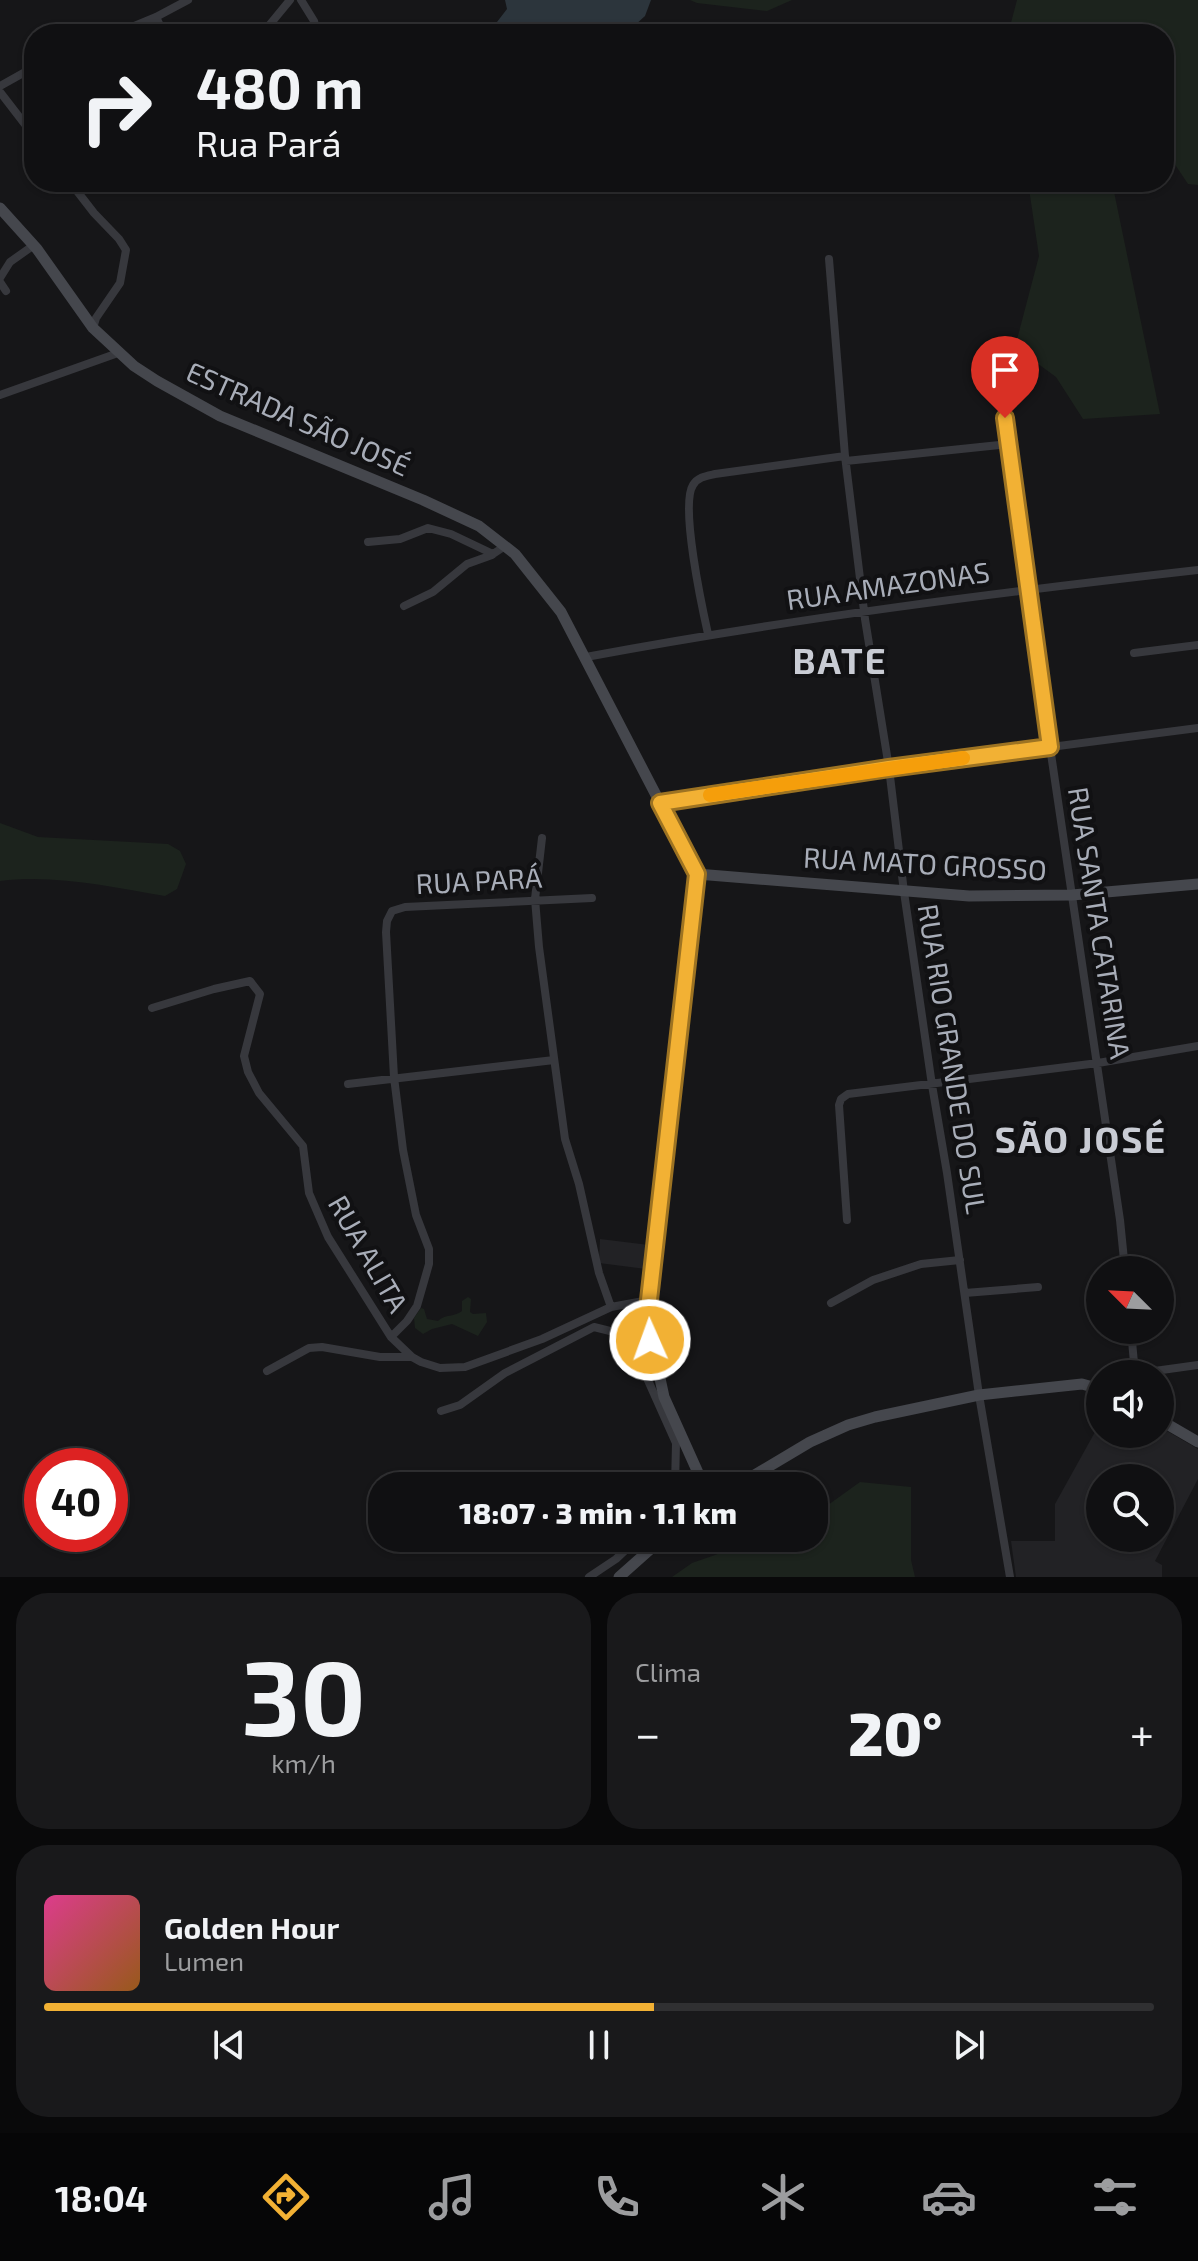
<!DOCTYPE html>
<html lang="pt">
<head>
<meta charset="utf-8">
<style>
  body { margin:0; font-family:"Exo 2",sans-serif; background:#19191b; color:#f1f3f6; height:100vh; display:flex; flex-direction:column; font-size:30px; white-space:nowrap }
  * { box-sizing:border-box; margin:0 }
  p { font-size:26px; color:#9c9d9f }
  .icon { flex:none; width:44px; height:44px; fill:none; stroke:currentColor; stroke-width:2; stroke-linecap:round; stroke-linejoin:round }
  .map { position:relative; height:1577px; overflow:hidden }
  .details { display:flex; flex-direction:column; gap:16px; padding:16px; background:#09090a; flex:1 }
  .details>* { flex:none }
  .hud { position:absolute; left:24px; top:24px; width:1150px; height:168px; border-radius:32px; box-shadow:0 2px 6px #0004,0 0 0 2px #303032; background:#101012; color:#f1f3f6; overflow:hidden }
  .needle { width:52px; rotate:294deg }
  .tools { position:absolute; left:1086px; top:1256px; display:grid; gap:16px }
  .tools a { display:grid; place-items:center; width:88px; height:88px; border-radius:50%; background:#101012; box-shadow:0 2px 6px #0004,0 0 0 2px #303032; font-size:40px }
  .speed { position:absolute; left:24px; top:1448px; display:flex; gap:16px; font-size:40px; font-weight:700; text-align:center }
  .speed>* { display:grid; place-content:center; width:104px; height:104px; border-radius:50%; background:#101012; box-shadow:0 2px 6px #0004,0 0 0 2px #303032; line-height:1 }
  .speed .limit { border:12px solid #d22; background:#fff; color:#111 }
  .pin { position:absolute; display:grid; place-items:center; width:68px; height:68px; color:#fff; margin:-82px -34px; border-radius:50% 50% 50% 0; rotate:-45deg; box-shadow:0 0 8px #0007 }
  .pin .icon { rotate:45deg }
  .me { position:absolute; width:88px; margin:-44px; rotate:358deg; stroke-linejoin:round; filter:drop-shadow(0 0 6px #0008) }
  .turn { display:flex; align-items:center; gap:28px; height:168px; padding:0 40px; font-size:36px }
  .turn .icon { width:104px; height:104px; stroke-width:2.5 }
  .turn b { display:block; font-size:56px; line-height:68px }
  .big { font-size:60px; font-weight:800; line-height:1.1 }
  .details .tile { flex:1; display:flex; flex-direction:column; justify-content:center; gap:12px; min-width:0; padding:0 28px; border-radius:32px; background:#19191b }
  .details .dial { align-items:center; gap:0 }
  .dial b { font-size:104px; line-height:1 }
  .song { display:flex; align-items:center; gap:24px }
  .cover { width:96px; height:96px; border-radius:12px; background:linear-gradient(135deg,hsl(330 70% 55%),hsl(30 70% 35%)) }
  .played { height:8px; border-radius:4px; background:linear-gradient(90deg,#f2b134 55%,#303032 55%) }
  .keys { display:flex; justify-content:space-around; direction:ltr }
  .heat { display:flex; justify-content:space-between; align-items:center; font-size:44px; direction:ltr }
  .details .tiles { flex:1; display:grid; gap:16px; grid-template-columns:1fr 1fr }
  .tile:last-child { grid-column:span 2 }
  .trip { position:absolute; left:368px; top:1472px; width:460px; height:80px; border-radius:32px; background:#101012; box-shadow:0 2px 6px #0004,0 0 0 2px #303032; font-weight:800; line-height:80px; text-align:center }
  .menu { display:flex; height:128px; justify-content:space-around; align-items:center; background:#060607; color:#9c9d9f }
  .menu .icon { width:56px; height:56px }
  .menu .current { color:#f2b134 }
  .menu b { font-size:36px; color:#f1f3f6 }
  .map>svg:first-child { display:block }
  .built { fill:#222225; fill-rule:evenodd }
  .green { fill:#1c231d }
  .water { fill:#2c353c }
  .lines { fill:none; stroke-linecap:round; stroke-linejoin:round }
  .street { stroke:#37383d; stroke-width:8 }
  .secondary { stroke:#45474d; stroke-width:11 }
  .route-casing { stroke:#9d7322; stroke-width:20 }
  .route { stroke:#f2b134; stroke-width:14 }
  .slow { stroke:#f59e0b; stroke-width:14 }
  .labels { text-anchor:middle; stroke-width:8; stroke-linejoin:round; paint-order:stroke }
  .street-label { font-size:28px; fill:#a8adb8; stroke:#111113 }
  .district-label { font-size:36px; font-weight:bold; letter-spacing:2px; fill:#c9ccd4; stroke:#111113 }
</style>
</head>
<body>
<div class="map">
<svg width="1198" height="1577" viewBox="0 0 1198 1577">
  <rect width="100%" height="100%" fill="#161618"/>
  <path class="built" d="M 600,1239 L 649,1245 L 646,1269 L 599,1263 Z
    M 1100,1423 L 1100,1434 L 1160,1434 L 1160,1427 L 1198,1449 L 1198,1479 L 1155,1561 L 1162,1565 L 1162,1577 L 1016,1577 L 1011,1541 L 1055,1541 L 1055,1504 ZM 1100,1478 L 1160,1478 L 1160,1538 L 1100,1538 Z"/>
  <path class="green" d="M 690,0 L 792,0 L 767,11 L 697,3 Z
    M 1017,0 L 1198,0 L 1198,185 L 1188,184 L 1164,148 L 1164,34 L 1008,34 Z
    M 1028,182 L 1112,182 L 1160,414 L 1083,419 L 1056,377 L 1015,347 L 1039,256 Z
    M 0,823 L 38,837 L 168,844 L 180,851 L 186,864 L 177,889 L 165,896 C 111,887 55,874 0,881 Z
    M 468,1297 L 471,1299 L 470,1312 L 473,1314 L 486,1313 L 487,1322 L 478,1336 L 452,1324 L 432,1329 L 423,1334 L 415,1328 L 414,1318 L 421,1308 L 424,1309 L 427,1319 L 438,1321 C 445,1314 455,1317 462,1311 L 462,1301 Z
    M 860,1482 L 911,1487 L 911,1560 L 915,1577 L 672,1577 L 692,1563 L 738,1547 L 745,1538 L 814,1538 L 814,1515 Z"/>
  <path class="water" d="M 505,0 L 651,0 L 645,16 L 634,26 L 590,34 L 482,34 L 497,22 L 507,9 Z"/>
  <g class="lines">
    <path class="street" d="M 301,0 L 314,21 L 317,34
      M 156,17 L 164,34
      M 115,34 L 156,17 L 188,0
      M 262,34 L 290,0
      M 0,86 L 34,67
      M 0,92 L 34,136
      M 70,182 L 94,213 L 119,239 L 126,250 L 120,283 L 96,318 L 93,328
      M 829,259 L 845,456 L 865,619 L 889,768 L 904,892 L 932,1085 L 947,1173 L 979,1395 L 1010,1577
      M 0,278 L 10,262 L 34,245
      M 0,282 L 6,291
      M 1002,391 L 1050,747 L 1120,1220 L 1125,1270
      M 0,395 L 118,353
      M 846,461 L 1009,444
      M 368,542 L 400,539 L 428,528 L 451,534 L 493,554 L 505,546
      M 404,606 L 433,592 L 467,564 L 492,555
      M 708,634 C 702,607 680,505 693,485 C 698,477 706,476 715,474 L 845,456
      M 1134,653 L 1198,645
      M 586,657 C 789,619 993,593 1198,570
      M 660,803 L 889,768 L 1198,728
      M 542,838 L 535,899 L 539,947 L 565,1139 L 579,1184 L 599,1273 L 611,1307
      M 152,1008 L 214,989 L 250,981 L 260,994 L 244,1056 L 248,1072 L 259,1093 L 303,1146 L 309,1193 L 328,1237 L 391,1337 L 412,1357 L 421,1362 L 440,1368 L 465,1367 L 542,1339 L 611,1307 L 649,1300
      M 348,1084 L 554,1060
      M 847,1220 L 839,1105 L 841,1099 L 848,1094 L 1098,1063 L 1198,1046
      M 965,1293 L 1038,1287
      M 831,1303 L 873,1280 L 921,1264 L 960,1260
      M 1131,1330 L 1135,1374
      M 391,1337 L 407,1321 L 417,1306 L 429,1264 L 429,1249 L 416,1215 L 403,1150 L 394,1077 L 386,932 L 387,921 L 392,911 L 405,907 L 592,898
      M 267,1371 L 309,1348 L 322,1347 L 380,1357 L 411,1357
      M 1133,1374 L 1198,1365
      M 441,1411 L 460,1405 L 505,1373 L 594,1327 L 622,1334 L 642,1367 L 676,1443 L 675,1486
      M 589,1577 L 616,1559 L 638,1538"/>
    <path class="secondary" d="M 0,208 L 37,249 L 93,328 L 134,366 L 157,381 L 220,416 L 423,500 L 479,526 L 515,554 L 561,612 L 697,874 L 648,1323 L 664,1397 L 704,1486
      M 697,874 L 969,896 L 1072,895 L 1198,884
      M 1160,1420 L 1198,1442
      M 736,1486 L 810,1442 L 848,1425 L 875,1417 L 979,1395 L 1082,1384 L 1100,1389
      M 619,1577 L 663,1538"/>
  </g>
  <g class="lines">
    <g class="route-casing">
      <path id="route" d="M 650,1340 L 648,1323 L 649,1300 L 697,874 L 660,803 L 889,768 L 1050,747 L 1005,418"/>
    </g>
    <use href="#route" class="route"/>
    <path class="slow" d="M 710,795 L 963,758"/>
  </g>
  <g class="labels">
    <g class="street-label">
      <text transform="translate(298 419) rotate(24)" y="10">ESTRADA SÃO JOSÉ</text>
      <text transform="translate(888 586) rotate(-8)" y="10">RUA AMAZONAS</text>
      <text transform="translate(925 864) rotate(3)" y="10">RUA MATO GROSSO</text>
      <text transform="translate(479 881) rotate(-3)" y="10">RUA PARÁ</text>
      <text transform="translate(1099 923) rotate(81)" y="10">RUA SANTA CATARINA</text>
      <text transform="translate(952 1059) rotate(81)" y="10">RUA RIO GRANDE DO SUL</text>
      <text transform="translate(368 1254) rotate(60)" y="10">RUA ALITA</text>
    </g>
    <g class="district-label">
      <text x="840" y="674">BATE</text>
      <text x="1081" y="1153">SÃO JOSÉ</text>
    </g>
  </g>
</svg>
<div class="tools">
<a><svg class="needle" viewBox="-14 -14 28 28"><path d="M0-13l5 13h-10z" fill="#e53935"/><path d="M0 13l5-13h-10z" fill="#9c9d9f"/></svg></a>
<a><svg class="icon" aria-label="sound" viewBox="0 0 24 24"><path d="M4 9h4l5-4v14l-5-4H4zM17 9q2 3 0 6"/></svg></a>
<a><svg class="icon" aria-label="search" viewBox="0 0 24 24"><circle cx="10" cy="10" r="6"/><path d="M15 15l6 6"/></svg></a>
</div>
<div class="speed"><div class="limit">40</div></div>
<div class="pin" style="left:1005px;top:418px;background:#d93025"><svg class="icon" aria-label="arrive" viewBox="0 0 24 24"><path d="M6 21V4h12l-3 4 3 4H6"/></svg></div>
<svg class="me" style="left:650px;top:1340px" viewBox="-20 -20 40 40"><circle r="17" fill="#f2b134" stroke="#fff" stroke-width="3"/><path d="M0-11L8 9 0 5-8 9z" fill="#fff"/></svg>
<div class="trip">18:07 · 3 min · 1.1 km</div>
<div class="hud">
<div class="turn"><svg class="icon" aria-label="right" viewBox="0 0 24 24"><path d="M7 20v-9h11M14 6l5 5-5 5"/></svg><div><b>480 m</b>Rua Pará</div></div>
</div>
</div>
<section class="details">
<div class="tiles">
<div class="tile dial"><b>30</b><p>km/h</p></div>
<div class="tile"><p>Clima</p>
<div class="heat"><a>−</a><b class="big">20°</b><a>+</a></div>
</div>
<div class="tile">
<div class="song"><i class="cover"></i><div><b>Golden Hour</b><p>Lumen</p></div></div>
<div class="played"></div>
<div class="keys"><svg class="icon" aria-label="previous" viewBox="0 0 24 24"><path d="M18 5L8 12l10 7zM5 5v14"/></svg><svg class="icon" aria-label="pause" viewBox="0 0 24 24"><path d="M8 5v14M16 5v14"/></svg><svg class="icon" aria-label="next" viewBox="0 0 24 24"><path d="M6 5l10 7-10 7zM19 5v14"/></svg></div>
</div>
</div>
</section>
<nav class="menu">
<b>18:04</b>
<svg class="icon current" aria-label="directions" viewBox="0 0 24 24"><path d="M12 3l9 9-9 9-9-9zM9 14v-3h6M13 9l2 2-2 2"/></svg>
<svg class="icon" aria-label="music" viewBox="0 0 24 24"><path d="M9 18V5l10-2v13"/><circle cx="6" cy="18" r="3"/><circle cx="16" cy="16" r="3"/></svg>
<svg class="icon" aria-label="phone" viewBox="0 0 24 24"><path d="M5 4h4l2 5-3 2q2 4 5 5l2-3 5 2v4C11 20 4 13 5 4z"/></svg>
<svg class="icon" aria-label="climate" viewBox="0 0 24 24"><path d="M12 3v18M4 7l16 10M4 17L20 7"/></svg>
<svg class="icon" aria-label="car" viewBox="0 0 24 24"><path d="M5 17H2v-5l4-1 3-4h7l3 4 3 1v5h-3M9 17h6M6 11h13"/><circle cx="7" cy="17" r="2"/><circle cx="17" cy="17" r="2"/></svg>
<svg class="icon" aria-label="filters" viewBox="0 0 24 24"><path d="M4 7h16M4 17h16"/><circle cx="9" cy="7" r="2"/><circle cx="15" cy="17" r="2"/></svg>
</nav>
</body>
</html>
